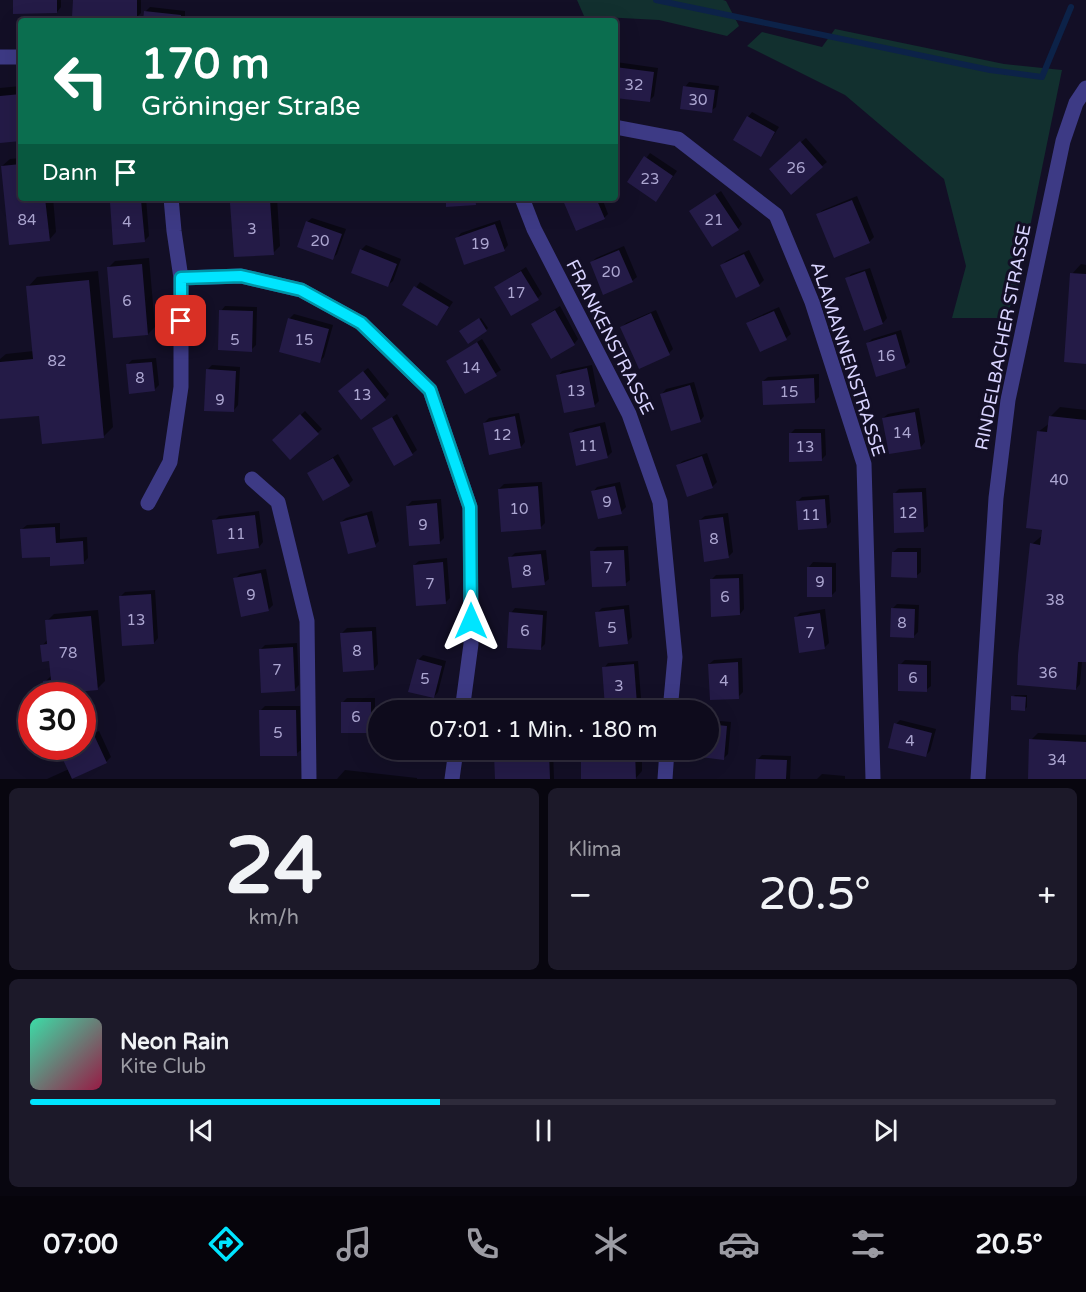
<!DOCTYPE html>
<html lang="de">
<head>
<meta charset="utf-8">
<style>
  body { margin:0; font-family:"Varela Round",sans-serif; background:#1c1929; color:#f1f3f6; height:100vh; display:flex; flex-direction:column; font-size:22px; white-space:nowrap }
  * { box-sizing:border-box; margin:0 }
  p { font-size:20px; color:#9b9ba3 }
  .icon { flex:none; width:33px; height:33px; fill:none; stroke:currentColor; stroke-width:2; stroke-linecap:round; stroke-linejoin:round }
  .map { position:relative; height:779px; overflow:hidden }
  .side { display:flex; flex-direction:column; gap:9px; padding:9px; background:#08060f; flex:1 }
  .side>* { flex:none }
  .guide { position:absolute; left:18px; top:18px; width:600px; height:183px; border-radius:6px; box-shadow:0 6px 24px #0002,0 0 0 2px #2e2b3b; background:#0b6e4f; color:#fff; overflow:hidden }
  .speed { position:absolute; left:18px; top:682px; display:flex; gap:12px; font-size:30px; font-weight:700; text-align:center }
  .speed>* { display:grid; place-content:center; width:78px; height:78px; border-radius:50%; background:#0e0b1c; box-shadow:0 6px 24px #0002,0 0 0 2px #2e2b3b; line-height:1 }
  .speed .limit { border:9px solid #d22; background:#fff; color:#111 }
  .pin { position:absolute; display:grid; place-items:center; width:51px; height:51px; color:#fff; margin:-26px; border-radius:12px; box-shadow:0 3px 9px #0006 }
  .me { position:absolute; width:66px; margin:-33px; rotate:0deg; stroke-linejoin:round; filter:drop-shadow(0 0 4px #0008) }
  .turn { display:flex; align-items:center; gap:21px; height:126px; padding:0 24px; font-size:27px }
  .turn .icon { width:78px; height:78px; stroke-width:2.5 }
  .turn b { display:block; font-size:42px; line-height:51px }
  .then { display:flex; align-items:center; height:57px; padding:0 24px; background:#0003; gap:12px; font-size:22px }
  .big { font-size:45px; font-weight:600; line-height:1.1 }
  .side .tile { flex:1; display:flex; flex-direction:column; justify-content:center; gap:9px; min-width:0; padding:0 21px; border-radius:9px; background:#1c1929 }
  .side .dial { align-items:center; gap:0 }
  .dial b { font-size:78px; line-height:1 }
  .song { display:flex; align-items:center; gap:18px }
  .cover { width:72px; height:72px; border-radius:9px; background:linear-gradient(135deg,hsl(160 70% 55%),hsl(340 70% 35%)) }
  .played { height:6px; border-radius:3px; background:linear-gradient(90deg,#00e5ff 40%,#2e2b3b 40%) }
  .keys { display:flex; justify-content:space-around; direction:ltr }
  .heat { display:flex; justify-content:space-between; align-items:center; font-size:33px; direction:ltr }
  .side .tiles { flex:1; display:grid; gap:9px; grid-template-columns:1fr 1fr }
  .tile:last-child { grid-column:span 2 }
  .trip { position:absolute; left:368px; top:700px; width:351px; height:60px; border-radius:30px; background:#0e0b1c; box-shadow:0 6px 24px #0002,0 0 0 2px #2e2b3b; font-weight:600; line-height:60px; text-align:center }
  .tabs { display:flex; height:96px; justify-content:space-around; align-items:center; background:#06040b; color:#9b9ba3 }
  .tabs .icon { width:42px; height:42px }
  .tabs .current { color:#00e5ff }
  .tabs b { font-size:27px; color:#f1f3f6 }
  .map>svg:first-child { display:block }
  .green { fill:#12302f }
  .shadow { fill:#0007 }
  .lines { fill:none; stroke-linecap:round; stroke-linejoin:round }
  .stream { stroke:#0c2248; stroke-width:6 }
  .building { fill:#241b47 }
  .minor { stroke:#3d3a85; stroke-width:15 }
  .route-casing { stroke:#0095a6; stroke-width:15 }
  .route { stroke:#00e5ff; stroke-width:10 }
  .labels { text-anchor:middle; stroke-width:6; stroke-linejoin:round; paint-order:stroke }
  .number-label { font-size:15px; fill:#aca6d1 }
  .street-label { font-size:18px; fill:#d9d4ff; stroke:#130f26 }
</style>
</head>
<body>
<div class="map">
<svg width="1086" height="779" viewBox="0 0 1086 779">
  <rect width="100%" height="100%" fill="#130f26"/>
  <path class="green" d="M 577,0 L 723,0 L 726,1 L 739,26 L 727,36 L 659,20 L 584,16 Z
    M 835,29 L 1004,64 L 1062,70 L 1019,281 L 1006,318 L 952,318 L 966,266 L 944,179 L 845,95 L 747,46 L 762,32 L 822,47 Z"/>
  <path class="shadow" d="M 14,0 L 61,0 L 61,7 L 57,12 Z
    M 75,0 L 141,0 L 141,13 L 136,18 Z
    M 150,7 L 185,11 L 185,16 L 218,21 L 144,21 L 145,12 Z
    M 616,62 L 658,68 L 654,96 L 649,101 L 615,96 Z
    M 689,82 L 719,86 L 716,107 L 711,111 L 685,87 Z
    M 21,86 L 21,139 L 0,141 L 0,88 Z
    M 752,112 L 779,127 L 761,155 L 748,117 Z
    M 806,138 L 827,162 L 822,166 L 775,164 Z
    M 650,153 L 677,171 L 660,195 L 629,181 Z
    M 21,158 L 21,198 L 53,198 L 56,232 L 49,240 L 10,243 L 2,166 L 10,159 Z
    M 721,191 L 742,224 L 738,229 L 691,211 Z
    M 857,196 L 874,237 L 869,242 L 818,214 L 823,210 Z
    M 116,198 L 146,198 L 149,236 L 144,241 L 111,203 Z
    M 237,198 L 277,198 L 280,246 L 273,253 L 232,203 Z
    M 563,198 L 602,198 L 608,214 L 604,218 Z
    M 312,218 L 346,229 L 337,254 L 333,258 L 307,222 Z
    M 500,220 L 508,245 L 504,250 L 457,238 L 461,233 Z
    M 366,245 L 401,259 L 393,281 L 388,285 L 361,250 Z
    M 624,246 L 637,277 L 632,281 L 591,263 L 596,258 Z
    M 749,250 L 764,280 L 759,285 L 721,266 L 726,261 Z
    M 149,258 L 155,327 L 148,334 L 108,268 L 115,261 Z
    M 1081,264 L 1086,265 L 1086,362 L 1072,274 Z
    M 526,267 L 542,294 L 538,298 L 496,287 Z
    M 870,268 L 887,318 L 883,323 L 865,329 L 847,279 L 851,274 Z
    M 98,271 L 113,427 L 104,436 L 40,414 L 0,403 L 0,359 L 6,354 L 34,351 L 28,287 L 37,277 Z
    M 420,282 L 453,302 L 437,325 L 404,304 Z
    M 225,306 L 257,307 L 256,345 L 251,350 L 221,311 Z
    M 560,306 L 578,339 L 574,344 L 532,324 Z
    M 779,307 L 791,334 L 786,338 L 760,350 L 748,323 L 753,319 Z
    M 656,310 L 673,349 L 669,353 L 622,327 L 626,323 Z
    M 294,314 L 333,325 L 324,357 L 320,361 L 289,319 Z
    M 481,318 L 488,328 L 486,330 L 463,330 Z
    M 901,330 L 910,362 L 905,367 L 868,343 L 872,339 Z
    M 482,339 L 501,370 L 466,392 L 447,361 Z
    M 156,358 L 159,385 L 154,390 L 127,365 L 132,360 Z
    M 212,365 L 240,367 L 238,405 L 234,410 L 207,370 Z
    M 592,365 L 599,401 L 595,405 L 565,411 L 558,376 L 562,371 Z
    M 368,368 L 389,394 L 385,399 L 345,386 Z
    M 819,374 L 819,397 L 815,401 L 763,381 L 768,377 Z
    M 694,382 L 704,416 L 700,421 L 662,394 L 666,389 Z
    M 1060,407 L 1086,410 L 1086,661 L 1082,661 L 1080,684 L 1076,689 L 1032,544 L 1043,535 L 1038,432 L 1050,423 L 1050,417 Z
    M 919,408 L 925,442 L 921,447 L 890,453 L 883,418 L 888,414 Z
    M 305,411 L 322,429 L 291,458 L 274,440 Z
    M 519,413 L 525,442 L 521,447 L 484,423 L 489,418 Z
    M 397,414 L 417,450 L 412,454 L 374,429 Z
    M 605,422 L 612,452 L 607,457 L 570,434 L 575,429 Z
    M 795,429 L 825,429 L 826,455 L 821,460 L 790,434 Z
    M 707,453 L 717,482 L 712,487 L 678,465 L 683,461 Z
    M 338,454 L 353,480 L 349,484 L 309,473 Z
    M 542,482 L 545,523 L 541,527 L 499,489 L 504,484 Z
    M 620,482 L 626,507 L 621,512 L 593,492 L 597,487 Z
    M 926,488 L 928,526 L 923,530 L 894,494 L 899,489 Z
    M 829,495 L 831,522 L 827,526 L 797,502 L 802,497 Z
    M 441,499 L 444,538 L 440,542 L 407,506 L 412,501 Z
    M 259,511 L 263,542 L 259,547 L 214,521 L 219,516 Z
    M 372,511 L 379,541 L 375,545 L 341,522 L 346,518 Z
    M 728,513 L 733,552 L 728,557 L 700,520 L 705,516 Z
    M 60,523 L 60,539 L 87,537 L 88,558 L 83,563 L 51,556 L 22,529 L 27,525 Z
    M 628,546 L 630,580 L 625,584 L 592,552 L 597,547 Z
    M 898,548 L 921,548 L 921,572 L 916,576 L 893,552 Z
    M 546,550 L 549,579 L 544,583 L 510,558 L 515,553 Z
    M 447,558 L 450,598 L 446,602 L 414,565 L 419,561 Z
    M 813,562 L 836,563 L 836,591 L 832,595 L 809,567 Z
    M 266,569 L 273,605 L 268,610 L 235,579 L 240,574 Z
    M 743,574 L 744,609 L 740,614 L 711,580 L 716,575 Z
    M 155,590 L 158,638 L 154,643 L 120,597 L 125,592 Z
    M 897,604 L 919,605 L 918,632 L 913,637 L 893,608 Z
    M 629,605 L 632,637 L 627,642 L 597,613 L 602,608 Z
    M 515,608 L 547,611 L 545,644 L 540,649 L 511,613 Z
    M 825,609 L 829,643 L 824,648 L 796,617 L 800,613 Z
    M 98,610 L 105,681 L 97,689 L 45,682 L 52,675 L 50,660 L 42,646 L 48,639 L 47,621 L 54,614 Z
    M 376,627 L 378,664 L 374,669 L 342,633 L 347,628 Z
    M 297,643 L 299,685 L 294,690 L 260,650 L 265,645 Z
    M 423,655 L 446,661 L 438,692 L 434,697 L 418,660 Z
    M 742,658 L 743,692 L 738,697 L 709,664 L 714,660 Z
    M 905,660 L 931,661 L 931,686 L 926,690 L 900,665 Z
    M 638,661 L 641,698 L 636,703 L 604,668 L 608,663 Z
    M 1015,695 L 1027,695 L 1027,707 L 1025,709 L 1013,697 Z
    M 347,698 L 375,698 L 375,727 L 371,731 L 342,703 Z
    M 265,706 L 300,706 L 301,750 L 296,754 L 260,711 Z
    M 709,720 L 731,722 L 728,754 L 724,758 L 702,750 L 708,750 Z
    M 900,720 L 936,729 L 930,751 L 925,756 L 896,724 Z
    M 99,731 L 111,757 L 106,762 L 72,779 L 47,779 L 69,769 L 61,751 L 65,747 L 82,747 L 82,739 Z
    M 1038,733 L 1086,735 L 1086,779 L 1030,779 L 1031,740 Z
    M 500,750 L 553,750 L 554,779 L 497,779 L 496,755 Z
    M 582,750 L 642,750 L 642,771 L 635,779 L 583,779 Z
    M 762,755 L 791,756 L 790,779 L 757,779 L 757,760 Z
    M 345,770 L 417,778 L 417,779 L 337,779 Z
    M 822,774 L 845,776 L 845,779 L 817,779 Z"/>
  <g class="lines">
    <path class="stream" d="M 656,0 L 990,70 L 1042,77 L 1071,7"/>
  </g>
  <path class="building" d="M 13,0 L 57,0 L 57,13 L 13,14 Z
    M 73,0 L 137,0 L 137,19 L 72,17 Z
    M 144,11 L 181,15 L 181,21 L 143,21 Z
    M 615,67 L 654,72 L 650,102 L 615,98 Z
    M 683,86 L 715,90 L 712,113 L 680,109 Z
    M 21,94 L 21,141 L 0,143 L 0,96 Z
    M 747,116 L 775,132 L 761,157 L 733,140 Z
    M 800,141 L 823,167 L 791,195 L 769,169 Z
    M 644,156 L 673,176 L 656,202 L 627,182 Z
    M 21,164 L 21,198 L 45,198 L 50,241 L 9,245 L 1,166 Z
    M 715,194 L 739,230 L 712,247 L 689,211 Z
    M 446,198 L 475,198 L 476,205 L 446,207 Z
    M 562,198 L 596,198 L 605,219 L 576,231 Z
    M 141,200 L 145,242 L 113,245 L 110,202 Z
    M 270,200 L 274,255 L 234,257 L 230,203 Z
    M 852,200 L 870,243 L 834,258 L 816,214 Z
    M 306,221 L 342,234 L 333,260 L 297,247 Z
    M 495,224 L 505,251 L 464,265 L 455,238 Z
    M 360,249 L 397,264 L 388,287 L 351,273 Z
    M 619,250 L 633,282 L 603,295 L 590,262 Z
    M 744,254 L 760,286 L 736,298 L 720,265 Z
    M 142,264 L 148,335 L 113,338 L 107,267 Z
    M 521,271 L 539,300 L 511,316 L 494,287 Z
    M 865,271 L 883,324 L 864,331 L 845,278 Z
    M 1070,273 L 1086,274 L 1086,364 L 1064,362 Z
    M 89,280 L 104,438 L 42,444 L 39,416 L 0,419 L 0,362 L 33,359 L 26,286 Z
    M 414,286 L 449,307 L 437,326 L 402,305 Z
    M 219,310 L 253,311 L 252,352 L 218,350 Z
    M 555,310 L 575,345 L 551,359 L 531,324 Z
    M 774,311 L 787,340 L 760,352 L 746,323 Z
    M 651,313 L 670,355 L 639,369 L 620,327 Z
    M 288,318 L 329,329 L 320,363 L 279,352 Z
    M 479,318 L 487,331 L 468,344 L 459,331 Z
    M 896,334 L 906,368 L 876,377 L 866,343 Z
    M 477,342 L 497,376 L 465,394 L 446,361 Z
    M 152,362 L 155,391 L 129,394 L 126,364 Z
    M 587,368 L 595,407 L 564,413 L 556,375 Z
    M 206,369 L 236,371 L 234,412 L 204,411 Z
    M 363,371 L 386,400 L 361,420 L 338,391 Z
    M 814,378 L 815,403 L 763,405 L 762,381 Z
    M 690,385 L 701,422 L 671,431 L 660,394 Z
    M 915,412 L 921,449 L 889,454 L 882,418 Z
    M 300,414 L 319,434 L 290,460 L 272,440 Z
    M 515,416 L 521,448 L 489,455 L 483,423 Z
    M 1049,416 L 1086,420 L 1086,662 L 1078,662 L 1076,690 L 1017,685 L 1018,655 L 1030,543 L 1040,545 L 1042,530 L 1026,528 L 1037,431 L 1047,432 Z
    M 392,417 L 413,455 L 394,466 L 372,428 Z
    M 600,426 L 608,458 L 576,466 L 569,433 Z
    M 789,433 L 821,433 L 822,461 L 789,462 Z
    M 702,456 L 713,488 L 687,497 L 676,465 Z
    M 333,458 L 350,486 L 323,501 L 307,473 Z
    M 538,486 L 541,529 L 501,532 L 498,489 Z
    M 615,486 L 622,514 L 598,519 L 591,491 Z
    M 922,492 L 924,532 L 894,533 L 893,493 Z
    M 825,499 L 827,528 L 798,530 L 796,501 Z
    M 437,503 L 440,544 L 409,546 L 406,506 Z
    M 255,515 L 259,548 L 217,554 L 212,520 Z
    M 367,515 L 376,547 L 348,554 L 340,522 Z
    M 723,517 L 729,558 L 704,562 L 699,520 Z
    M 55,527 L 56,543 L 83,541 L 84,564 L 50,566 L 50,557 L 22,558 L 20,529 Z
    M 624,550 L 626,586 L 592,587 L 590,551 Z
    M 892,552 L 917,552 L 917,578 L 891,577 Z
    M 541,554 L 545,585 L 512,588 L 508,557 Z
    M 443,562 L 446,604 L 416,606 L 413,565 Z
    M 807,567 L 832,567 L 832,597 L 807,597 Z
    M 261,573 L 269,611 L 241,617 L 233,578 Z
    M 739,578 L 740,615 L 711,617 L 710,579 Z
    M 151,594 L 154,644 L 122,646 L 119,596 Z
    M 891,608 L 915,609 L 914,638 L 890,637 Z
    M 624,609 L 628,644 L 599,647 L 595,612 Z
    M 509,612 L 543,615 L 541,650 L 507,648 Z
    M 820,613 L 825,649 L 799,653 L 794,617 Z
    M 91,616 L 98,690 L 44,695 L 43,681 L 51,680 L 49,661 L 42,662 L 40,645 L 47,644 L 45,620 Z
    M 372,631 L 374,670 L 343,672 L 340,633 Z
    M 293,647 L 295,691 L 261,693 L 259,649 Z
    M 417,659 L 442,666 L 434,698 L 408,692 Z
    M 738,662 L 739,699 L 710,700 L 708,664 Z
    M 634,664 L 637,704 L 605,707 L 602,667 Z
    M 898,664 L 927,665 L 927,692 L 898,691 Z
    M 1011,696 L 1026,697 L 1025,711 L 1011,710 Z
    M 341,702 L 371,702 L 371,733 L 341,733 Z
    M 259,710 L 296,710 L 297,756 L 260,756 Z
    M 894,723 L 932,733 L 926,757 L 888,748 Z
    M 708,724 L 727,726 L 724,760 L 700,757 L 700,750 L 708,750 Z
    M 94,735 L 107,763 L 72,779 L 59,751 L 68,747 L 82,747 L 82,740 Z
    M 1029,739 L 1086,742 L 1086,779 L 1028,779 Z
    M 395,750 L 429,750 L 428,758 L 394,755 Z
    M 581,750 L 635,750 L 636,779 L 581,779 Z
    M 549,752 L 550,779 L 495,779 L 494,755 Z
    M 756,759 L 787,760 L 786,779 L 755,779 Z"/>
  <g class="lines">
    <path class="minor" d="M 0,57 L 21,57
      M 615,127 L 678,139 L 776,215 L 812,302 L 864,464 L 873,779
      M 522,198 L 534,229 L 629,414 L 660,502 L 675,657 L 670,711
      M 181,278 L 241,276 L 301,290 L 361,323 L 430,390 L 470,507 L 471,644 L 462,711
      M 252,479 L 278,502 L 307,621 L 309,779
      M 148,503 L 170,462 L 181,387 L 181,278 L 174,231 L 171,198
      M 452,779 L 456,750
      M 665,779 L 667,750
      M 978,779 L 996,498 L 1008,400 L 1063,141 L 1076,103 L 1086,88"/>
  </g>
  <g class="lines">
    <g class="route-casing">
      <path id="route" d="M 181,321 L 181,278 L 241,276 L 301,290 L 361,323 L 430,390 L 470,507 L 471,621"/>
    </g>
    <use href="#route" class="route"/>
  </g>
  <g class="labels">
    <g class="number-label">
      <text x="634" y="90">32</text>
      <text x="698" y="105">30</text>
      <text x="796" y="173">26</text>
      <text x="650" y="184">23</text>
      <text x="27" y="225">84</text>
      <text x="714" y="225">21</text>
      <text x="127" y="227">4</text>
      <text x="252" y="234">3</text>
      <text x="320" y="246">20</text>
      <text x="480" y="249">19</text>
      <text x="611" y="277">20</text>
      <text x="516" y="298">17</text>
      <text x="127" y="306">6</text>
      <text x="235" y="345">5</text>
      <text x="304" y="345">15</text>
      <text x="886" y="361">16</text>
      <text x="57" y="366">82</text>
      <text x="471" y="373">14</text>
      <text x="140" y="383">8</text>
      <text x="576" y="396">13</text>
      <text x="789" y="397">15</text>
      <text x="362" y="400">13</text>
      <text x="220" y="405">9</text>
      <text x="902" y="438">14</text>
      <text x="502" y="440">12</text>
      <text x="588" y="451">11</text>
      <text x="805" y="452">13</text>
      <text x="1059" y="485">40</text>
      <text x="607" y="507">9</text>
      <text x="519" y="514">10</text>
      <text x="908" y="518">12</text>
      <text x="811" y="520">11</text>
      <text x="423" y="530">9</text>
      <text x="236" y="539">11</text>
      <text x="714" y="544">8</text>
      <text x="608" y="573">7</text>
      <text x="527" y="576">8</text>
      <text x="820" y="587">9</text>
      <text x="430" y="589">7</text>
      <text x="251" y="600">9</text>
      <text x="725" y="602">6</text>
      <text x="1055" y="605">38</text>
      <text x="136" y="625">13</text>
      <text x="902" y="628">8</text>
      <text x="612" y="633">5</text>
      <text x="525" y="636">6</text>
      <text x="810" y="638">7</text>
      <text x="357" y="656">8</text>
      <text x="68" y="658">78</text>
      <text x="277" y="675">7</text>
      <text x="1048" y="678">36</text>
      <text x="913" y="683">6</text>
      <text x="425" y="684">5</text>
      <text x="724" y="686">4</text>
      <text x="619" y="691">3</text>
      <text x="356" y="722">6</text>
      <text x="278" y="738">5</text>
      <text x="910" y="746">4</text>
      <text x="1057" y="765">34</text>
    </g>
    <g class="street-label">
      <text transform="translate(610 337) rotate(63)" y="6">FRANKENSTRASSE</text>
      <text transform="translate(1003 337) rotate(-79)" y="6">RINDELBACHER STRASSE</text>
      <text transform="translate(848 359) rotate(72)" y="6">ALAMANNENSTRASSE</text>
    </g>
  </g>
</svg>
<div class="speed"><div class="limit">30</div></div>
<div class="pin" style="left:181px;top:321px;background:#d93025"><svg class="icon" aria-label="arrive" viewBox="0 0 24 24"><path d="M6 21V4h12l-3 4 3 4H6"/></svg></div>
<svg class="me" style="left:471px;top:621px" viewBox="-20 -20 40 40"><path d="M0-17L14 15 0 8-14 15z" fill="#00e5ff" stroke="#fff" stroke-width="4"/></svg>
<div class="trip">07:01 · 1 Min. · 180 m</div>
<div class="guide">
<div class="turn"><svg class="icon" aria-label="left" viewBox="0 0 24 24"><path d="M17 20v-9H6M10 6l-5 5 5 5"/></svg><div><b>170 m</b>Gröninger Straße</div></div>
<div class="then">Dann<svg class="icon" aria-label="arrive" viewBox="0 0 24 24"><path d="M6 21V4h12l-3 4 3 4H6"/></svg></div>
</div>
</div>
<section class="side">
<div class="tiles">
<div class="tile dial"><b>24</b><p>km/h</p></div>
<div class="tile"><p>Klima</p>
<div class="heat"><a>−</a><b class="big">20.5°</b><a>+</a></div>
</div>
<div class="tile">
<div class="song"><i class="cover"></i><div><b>Neon Rain</b><p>Kite Club</p></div></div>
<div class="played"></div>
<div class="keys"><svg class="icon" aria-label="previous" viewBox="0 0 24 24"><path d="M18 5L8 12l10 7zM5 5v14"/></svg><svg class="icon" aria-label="pause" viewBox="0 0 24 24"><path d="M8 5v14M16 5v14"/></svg><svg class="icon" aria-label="next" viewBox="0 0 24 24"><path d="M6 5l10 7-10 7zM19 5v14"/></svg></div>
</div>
</div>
</section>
<nav class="tabs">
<b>07:00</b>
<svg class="icon current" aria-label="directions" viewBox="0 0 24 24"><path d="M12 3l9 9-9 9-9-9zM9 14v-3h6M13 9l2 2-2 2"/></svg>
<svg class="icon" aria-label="music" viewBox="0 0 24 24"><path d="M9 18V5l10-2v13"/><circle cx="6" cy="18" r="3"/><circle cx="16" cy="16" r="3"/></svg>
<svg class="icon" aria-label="phone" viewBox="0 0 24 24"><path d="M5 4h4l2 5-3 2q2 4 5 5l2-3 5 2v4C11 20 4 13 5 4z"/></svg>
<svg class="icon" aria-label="climate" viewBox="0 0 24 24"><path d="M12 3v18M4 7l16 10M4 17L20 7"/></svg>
<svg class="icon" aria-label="car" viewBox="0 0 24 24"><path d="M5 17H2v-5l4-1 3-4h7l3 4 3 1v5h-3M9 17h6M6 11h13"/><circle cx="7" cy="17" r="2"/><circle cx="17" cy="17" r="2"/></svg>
<svg class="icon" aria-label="filters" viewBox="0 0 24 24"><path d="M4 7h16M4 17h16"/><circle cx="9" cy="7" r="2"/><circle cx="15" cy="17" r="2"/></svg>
<b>20.5°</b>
</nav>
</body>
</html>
